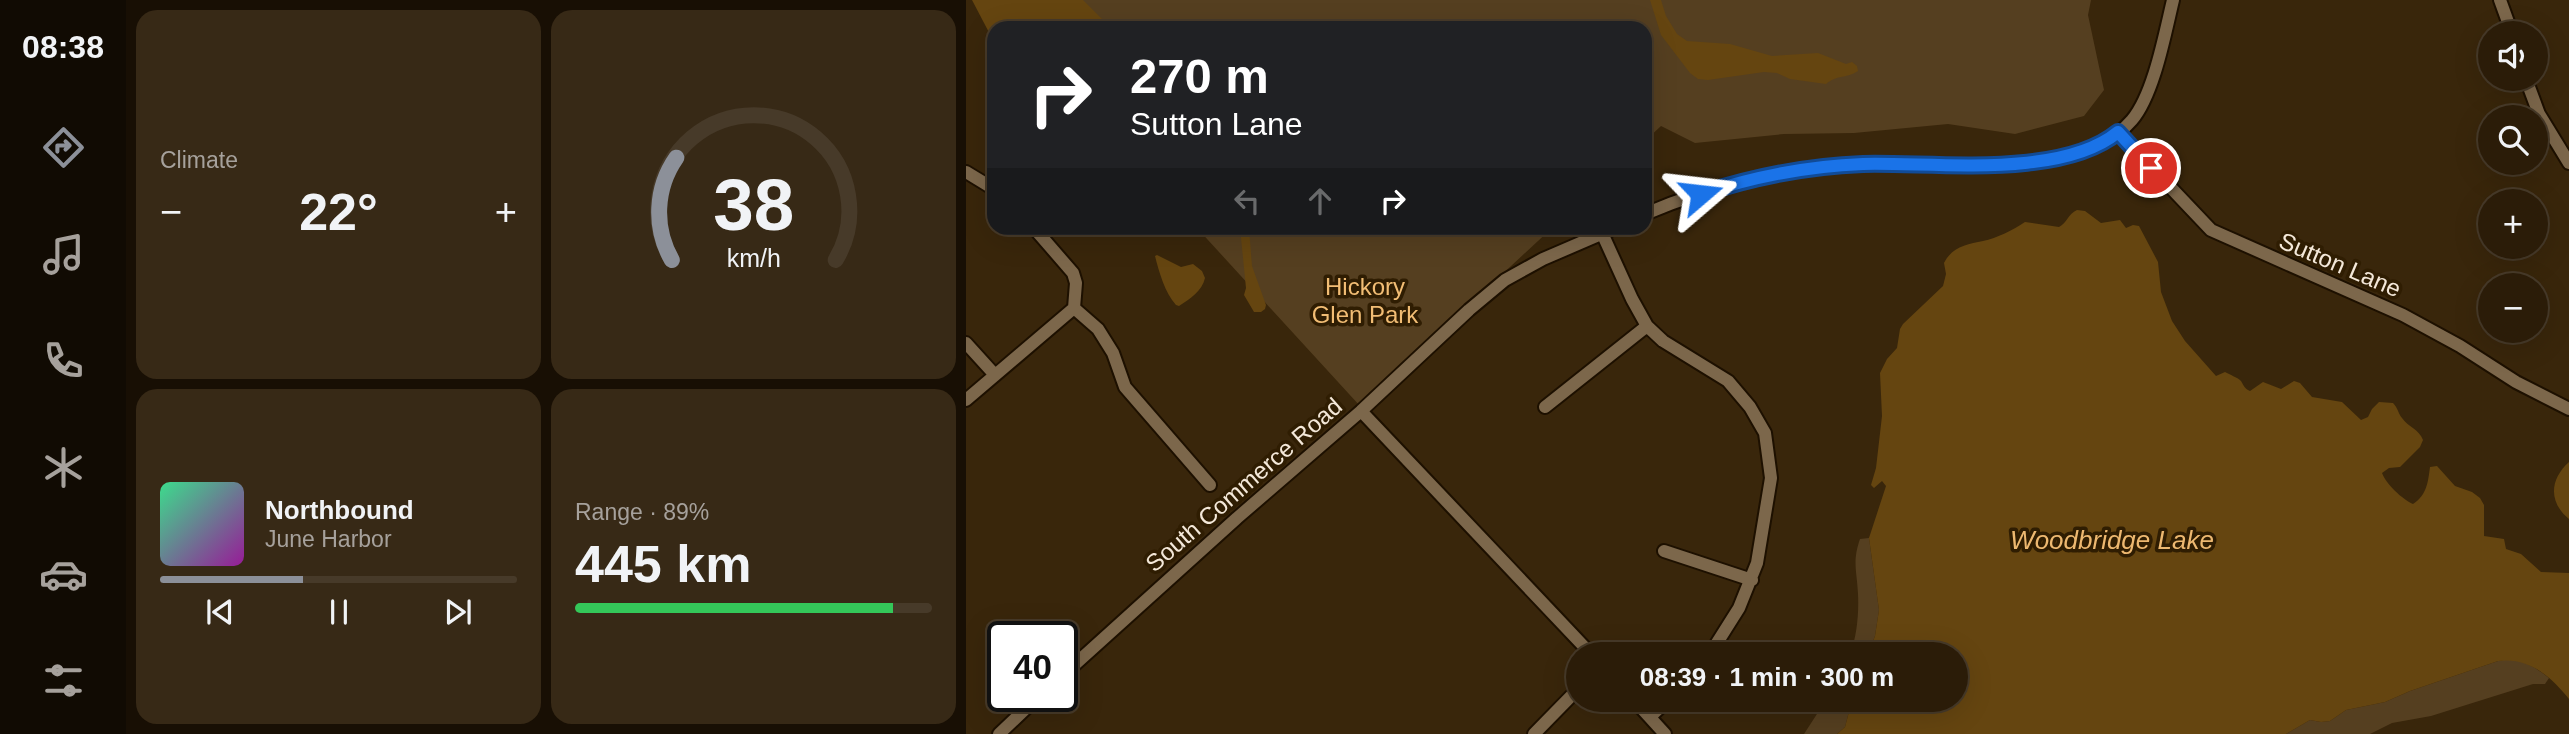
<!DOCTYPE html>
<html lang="en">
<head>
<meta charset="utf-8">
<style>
  body { margin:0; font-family:Helvetica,sans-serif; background:#372916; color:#f1f3f6; height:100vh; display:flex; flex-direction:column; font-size:26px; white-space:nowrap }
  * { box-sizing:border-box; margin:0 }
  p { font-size:23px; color:#a6a19c }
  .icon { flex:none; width:38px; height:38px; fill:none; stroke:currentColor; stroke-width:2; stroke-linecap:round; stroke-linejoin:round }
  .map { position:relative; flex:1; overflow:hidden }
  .sheet { display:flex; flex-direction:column; gap:10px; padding:10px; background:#180f04; width:840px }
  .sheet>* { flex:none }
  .hud { position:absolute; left:21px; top:21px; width:665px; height:214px; border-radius:21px; box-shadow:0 7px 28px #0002,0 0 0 2px #473a29; background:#202124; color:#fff; overflow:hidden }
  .buttons { position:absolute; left:1512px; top:21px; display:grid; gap:14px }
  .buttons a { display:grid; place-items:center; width:70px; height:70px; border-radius:50%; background:#2b1c08; box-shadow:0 7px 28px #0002,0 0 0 2px #473a29; font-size:35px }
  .speed { position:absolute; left:21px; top:621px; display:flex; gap:14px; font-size:35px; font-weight:700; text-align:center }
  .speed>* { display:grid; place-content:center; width:91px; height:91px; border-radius:50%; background:#2b1c08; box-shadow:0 7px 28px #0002,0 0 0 2px #473a29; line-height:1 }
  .speed .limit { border:4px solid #111; border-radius:10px; background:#fff; color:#111 }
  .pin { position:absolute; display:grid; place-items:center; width:60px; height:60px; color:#fff; margin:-30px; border:4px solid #fff; border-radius:50%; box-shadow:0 2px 7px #0007 }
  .me { position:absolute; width:77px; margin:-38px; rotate:73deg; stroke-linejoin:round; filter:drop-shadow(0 0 5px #0008) }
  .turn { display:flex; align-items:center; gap:24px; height:147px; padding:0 28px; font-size:32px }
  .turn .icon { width:91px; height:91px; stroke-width:2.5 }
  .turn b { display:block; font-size:49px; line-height:60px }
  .lanes { display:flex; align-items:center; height:66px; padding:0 28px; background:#0003; justify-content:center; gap:35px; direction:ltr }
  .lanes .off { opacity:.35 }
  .big { font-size:52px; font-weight:700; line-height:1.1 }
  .sheet .tile { flex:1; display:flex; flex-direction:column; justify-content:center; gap:10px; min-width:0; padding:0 24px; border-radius:21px; background:#372916 }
  .sheet .dial { align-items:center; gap:0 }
  .dial svg { height:182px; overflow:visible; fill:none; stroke:#473a29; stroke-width:7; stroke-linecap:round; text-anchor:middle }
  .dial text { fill:#f1f3f6; stroke:none }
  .song { display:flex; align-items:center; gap:21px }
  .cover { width:84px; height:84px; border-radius:10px; background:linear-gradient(135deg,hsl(150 70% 55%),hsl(300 70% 35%)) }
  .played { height:7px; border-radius:4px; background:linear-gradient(90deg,#8c9099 40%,#473a29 40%) }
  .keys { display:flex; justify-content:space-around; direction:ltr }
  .heat { display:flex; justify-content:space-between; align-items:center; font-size:38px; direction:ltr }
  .charge { height:10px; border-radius:5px; background:linear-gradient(90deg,#34c759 89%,#473a29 0) }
  .sheet .tiles { flex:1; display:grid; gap:10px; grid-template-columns:repeat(2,1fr) }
  .trip { position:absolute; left:600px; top:642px; width:402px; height:70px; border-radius:35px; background:#2b1c08; box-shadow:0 7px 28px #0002,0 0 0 2px #473a29; font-weight:700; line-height:70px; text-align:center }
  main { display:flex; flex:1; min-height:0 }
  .dock { display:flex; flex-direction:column; width:126px; justify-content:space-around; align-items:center; background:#110b03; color:#a6a19c }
  .dock .icon { width:49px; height:49px }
  .dock .selected { color:#8c9099 }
  .dock b { font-size:32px; color:#f1f3f6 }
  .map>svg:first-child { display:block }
  .green { fill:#553f20 }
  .water { fill:#654510 }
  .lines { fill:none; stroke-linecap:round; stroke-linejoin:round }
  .minor-casing { stroke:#1d1000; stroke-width:16 }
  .minor { stroke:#7c674b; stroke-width:12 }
  .route-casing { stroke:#114b97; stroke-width:18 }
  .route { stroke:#1a73e8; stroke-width:12 }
  .labels { text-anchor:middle; stroke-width:7; stroke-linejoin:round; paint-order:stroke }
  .street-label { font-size:24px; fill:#f4e8d9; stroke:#2f1d02 }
  .park-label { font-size:24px; fill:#f2bd74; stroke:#2f1d02 }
  .water-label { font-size:26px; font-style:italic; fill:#edb870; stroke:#2f1d02 }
</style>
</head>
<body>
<main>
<nav class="dock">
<b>08:38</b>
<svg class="icon selected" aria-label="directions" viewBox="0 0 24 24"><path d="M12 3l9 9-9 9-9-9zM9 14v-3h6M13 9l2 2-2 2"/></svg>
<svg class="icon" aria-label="music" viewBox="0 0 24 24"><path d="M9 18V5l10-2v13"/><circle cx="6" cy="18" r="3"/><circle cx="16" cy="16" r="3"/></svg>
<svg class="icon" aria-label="phone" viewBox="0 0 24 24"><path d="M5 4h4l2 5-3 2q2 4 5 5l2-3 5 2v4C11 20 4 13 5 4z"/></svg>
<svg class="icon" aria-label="climate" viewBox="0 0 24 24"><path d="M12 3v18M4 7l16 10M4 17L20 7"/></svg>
<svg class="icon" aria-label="car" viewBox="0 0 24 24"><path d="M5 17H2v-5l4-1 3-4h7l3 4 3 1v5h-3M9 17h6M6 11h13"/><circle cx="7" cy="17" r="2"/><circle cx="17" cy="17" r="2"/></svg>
<svg class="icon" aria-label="filters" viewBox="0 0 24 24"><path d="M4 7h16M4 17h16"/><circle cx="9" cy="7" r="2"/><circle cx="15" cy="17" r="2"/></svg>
</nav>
<section class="sheet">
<div class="tiles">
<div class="tile"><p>Climate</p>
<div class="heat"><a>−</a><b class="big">22°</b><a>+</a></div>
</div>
<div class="tile dial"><svg viewBox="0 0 100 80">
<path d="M14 69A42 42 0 1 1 86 69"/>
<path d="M14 69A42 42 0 0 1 16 24" stroke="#8c9099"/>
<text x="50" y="56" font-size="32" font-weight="700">38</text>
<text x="50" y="72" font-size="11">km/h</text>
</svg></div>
<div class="tile">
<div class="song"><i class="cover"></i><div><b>Northbound</b><p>June Harbor</p></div></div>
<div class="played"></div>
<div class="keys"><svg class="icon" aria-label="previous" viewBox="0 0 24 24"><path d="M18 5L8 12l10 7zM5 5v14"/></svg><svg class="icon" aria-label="pause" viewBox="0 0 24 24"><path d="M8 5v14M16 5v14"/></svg><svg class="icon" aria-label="next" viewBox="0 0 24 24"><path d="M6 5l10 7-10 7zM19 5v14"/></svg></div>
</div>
<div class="tile"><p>Range · 89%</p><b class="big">445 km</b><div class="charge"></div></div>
</div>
</section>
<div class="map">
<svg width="1603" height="734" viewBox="0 0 1603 734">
  <rect width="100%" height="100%" fill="#39260b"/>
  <path class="green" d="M 22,0 L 1125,0 L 1122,15 L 1138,90 L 1118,116 L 1049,134 L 982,124 L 888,133 L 818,134 L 729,143 L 695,126 L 679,141 L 679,28 L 48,28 Z
    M 231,228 L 586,228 L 394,406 Z
    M 903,538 L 913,610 L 909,636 L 902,654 L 884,654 C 891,637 893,613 892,594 C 891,571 886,562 894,539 Z
    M 1543,659 C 1560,661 1570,668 1583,678 L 1579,684 L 1567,684 L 1465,716 L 1426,723 L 1404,734 L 1320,734 L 1344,720 L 1355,722 L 1364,721 L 1380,710 L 1419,702 L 1444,691 L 1532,661 Z
    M 860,700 L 886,700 L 879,727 L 871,734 L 838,734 Z"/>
  <path class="water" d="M 6,0 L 117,0 L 145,28 L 28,28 L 28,42 Z
    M 684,0 L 695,0 L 700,16 L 711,34 L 721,41 L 764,44 L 806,56 L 852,53 L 880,64 L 886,62 L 891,66 L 892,71 C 880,79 872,74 860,84 L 824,79 L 811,73 L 798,72 L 742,80 L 732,79 L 724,73 L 695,35 Z
    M 1111,210 L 1119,211 L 1135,223 L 1154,220 L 1160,228 L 1167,225 L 1173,226 L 1192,262 L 1195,292 L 1206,321 L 1219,341 L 1250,376 L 1259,372 C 1264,375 1271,377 1275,381 C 1278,386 1278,388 1284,391 L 1297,382 L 1315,389 L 1328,381 L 1334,383 L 1346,397 L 1376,402 L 1395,420 L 1402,417 L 1406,409 L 1413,402 L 1427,403 C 1432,408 1432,413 1436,418 C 1442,427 1453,429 1457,440 L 1454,447 L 1434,467 L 1423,468 L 1416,473 C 1420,484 1436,499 1447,504 C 1461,495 1462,482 1464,467 L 1471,466 L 1489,486 L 1506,492 L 1514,498 L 1518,505 L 1518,536 L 1538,539 L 1540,549 L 1555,554 L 1575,572 L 1603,573 L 1603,699 C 1585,676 1562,657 1532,661 L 1444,691 L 1419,702 L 1380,710 L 1364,721 L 1355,722 L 1344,720 L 1320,734 L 871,734 L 879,727 L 886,700 L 990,700 L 990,654 L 902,654 L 909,636 L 913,610 L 903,538 L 920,486 L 916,481 L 908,488 L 905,485 L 910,468 L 916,416 L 914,373 L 921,359 L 931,348 L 934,329 L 937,324 L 977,286 L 980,274 L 978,263 C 986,247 1001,244 1017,241 C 1031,238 1047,230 1059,222 L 1093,227 C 1101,223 1102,214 1111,210 Z
    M 274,228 L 283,228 L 286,266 L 300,305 L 299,309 L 295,312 L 288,312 L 278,295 L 280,288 Z
    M 191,255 L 215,267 L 227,264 L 236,271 L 239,278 C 236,291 224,299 213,306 L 210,305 C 199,293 193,272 189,256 Z
    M 1603,462 L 1603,519 C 1582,502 1584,479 1603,462 Z"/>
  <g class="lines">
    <g class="minor-casing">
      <path id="minor" d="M 1534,0 L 1546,33
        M 1560,79 L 1573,114 L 1603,163
        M 1152,132 L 1245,230 L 1437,315 L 1494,346 L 1550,382 L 1603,409
        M 0,172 L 28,189
        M 679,214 C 746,185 823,168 895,164 C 970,161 1113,183 1166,120 C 1188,94 1199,33 1207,0
        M 68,228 L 107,273 L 110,283 L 108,308
        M 636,233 L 666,299 L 681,326 L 697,341 L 762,381 L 784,407 L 799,433 L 805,478 L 791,563 L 773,608 L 744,654
        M 0,343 L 29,375
        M 0,400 L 108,308 L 132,329 L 147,353 L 159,387 L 244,485
        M 579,407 L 681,326
        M 395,411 L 625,654
        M 698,551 L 786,580
        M 96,676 L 271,518 L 395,411 L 503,310 L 539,280 L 577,259 L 649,228
        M 668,700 L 699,734
        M 684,717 L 702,700
        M 33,734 L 73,696
        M 568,734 L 612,689"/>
    </g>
    <use href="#minor" class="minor"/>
  </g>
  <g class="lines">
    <g class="route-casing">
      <path id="route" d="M 735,194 C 787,177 843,166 897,164 C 969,162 1095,179 1152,132 L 1185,168"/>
    </g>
    <use href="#route" class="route"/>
  </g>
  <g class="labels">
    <g class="street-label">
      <text transform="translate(1374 265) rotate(23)" y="8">Sutton Lane</text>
      <text transform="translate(278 485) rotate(-41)" y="8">South Commerce Road</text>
    </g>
    <g class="park-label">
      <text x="399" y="295">Hickory<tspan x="399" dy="28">Glen Park</tspan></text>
    </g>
    <g class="water-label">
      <text x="1146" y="549">Woodbridge Lake</text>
    </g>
  </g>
</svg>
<div class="buttons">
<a><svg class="icon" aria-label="sound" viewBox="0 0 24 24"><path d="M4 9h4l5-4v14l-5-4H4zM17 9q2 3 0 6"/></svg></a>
<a><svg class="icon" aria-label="search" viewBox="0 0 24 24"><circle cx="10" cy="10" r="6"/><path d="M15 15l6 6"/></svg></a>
<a>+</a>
<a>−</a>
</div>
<div class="speed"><div class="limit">40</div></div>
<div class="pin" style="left:1185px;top:168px;background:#d93025"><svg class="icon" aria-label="arrive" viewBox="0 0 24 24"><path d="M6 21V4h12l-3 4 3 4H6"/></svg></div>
<svg class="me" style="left:735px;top:194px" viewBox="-20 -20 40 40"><path d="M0-17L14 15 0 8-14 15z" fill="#1a73e8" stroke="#fff" stroke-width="4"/></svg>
<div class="trip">08:39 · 1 min · 300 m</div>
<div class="hud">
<div class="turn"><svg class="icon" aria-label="right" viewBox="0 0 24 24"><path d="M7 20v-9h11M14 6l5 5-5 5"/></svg><div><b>270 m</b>Sutton Lane</div></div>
<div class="lanes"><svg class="icon off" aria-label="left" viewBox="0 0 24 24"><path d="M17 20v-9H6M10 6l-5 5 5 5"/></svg><svg class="icon off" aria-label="ahead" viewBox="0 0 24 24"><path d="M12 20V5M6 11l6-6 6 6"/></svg><svg class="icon" aria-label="right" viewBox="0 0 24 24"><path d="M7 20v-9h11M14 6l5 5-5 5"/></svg></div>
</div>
</div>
</main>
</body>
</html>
